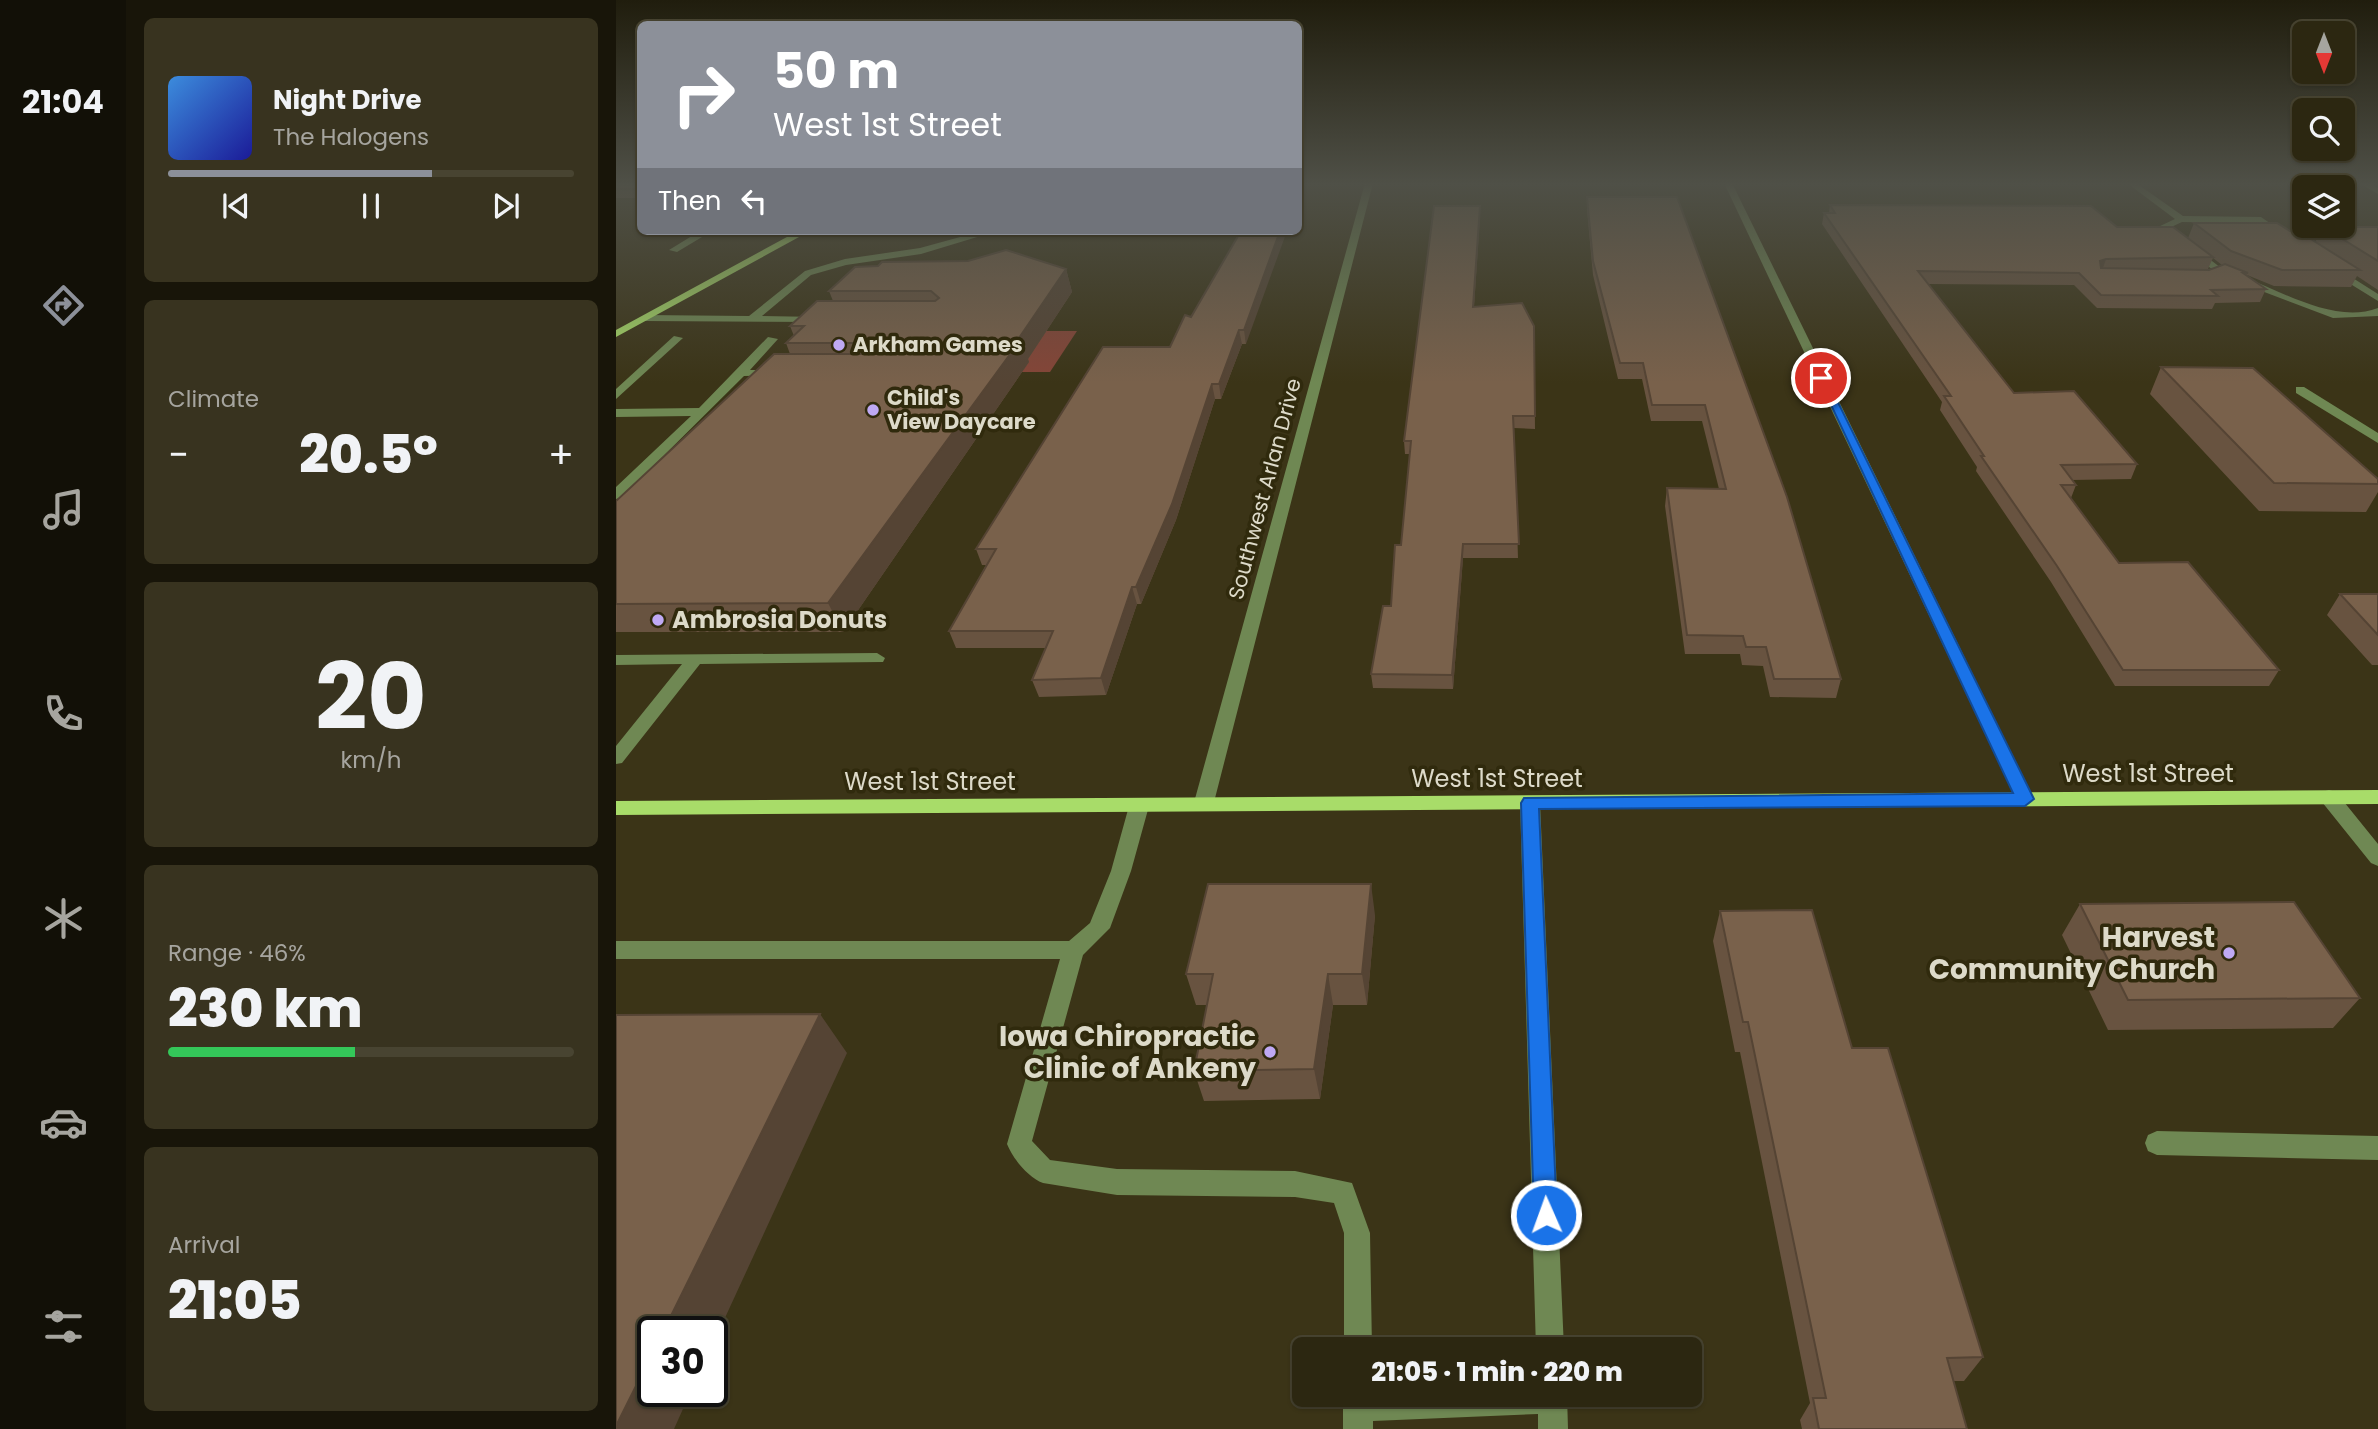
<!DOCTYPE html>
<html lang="en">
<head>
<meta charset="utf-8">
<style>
  body { margin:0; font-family:Poppins,sans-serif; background:#38331f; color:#f1f3f6; height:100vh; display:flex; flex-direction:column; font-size:26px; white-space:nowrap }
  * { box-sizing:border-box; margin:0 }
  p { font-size:23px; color:#a6a59f }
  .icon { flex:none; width:38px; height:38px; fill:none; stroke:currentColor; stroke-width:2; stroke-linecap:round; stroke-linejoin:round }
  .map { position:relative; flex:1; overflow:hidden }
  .side { display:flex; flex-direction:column; gap:18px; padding:18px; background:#181509; width:490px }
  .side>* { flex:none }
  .hud { position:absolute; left:21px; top:21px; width:665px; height:214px; border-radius:10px; box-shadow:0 2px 5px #0004,0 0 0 2px #484431; background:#8c9099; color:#fff; overflow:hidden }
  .needle { width:46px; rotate:180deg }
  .fabs { position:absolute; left:1676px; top:21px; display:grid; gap:14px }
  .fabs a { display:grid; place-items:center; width:63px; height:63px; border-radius:10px; background:#2c2711; box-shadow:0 2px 5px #0004,0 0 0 2px #484431; font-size:35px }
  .speed { position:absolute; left:21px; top:1316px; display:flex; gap:14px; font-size:35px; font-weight:700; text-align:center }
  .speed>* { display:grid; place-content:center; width:91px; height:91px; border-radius:50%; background:#2c2711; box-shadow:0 2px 5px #0004,0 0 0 2px #484431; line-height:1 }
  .speed .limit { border:4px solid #111; border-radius:10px; background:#fff; color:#111 }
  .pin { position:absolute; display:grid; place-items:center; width:60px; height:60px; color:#fff; margin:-30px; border:4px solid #fff; border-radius:50%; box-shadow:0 2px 7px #0007 }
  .me { position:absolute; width:77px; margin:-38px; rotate:358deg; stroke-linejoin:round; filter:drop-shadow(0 0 5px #0008) }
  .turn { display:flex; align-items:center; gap:24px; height:147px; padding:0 21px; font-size:32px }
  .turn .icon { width:91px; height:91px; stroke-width:2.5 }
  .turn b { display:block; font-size:49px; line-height:60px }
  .then { display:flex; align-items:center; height:66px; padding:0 21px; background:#0003; gap:14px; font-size:26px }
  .big { font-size:52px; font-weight:800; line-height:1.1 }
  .side .widget { flex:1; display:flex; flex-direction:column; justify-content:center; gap:10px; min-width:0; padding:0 24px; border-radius:10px; background:#38331f }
  .side .dial { align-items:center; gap:0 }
  .dial b { font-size:91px; line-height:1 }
  .song { display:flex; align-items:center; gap:21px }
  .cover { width:84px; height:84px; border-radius:10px; background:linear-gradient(135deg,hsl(210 70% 55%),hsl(240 70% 35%)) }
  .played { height:7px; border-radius:4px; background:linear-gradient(90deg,#8c9099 65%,#484431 65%) }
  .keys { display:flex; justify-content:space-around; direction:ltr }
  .heat { display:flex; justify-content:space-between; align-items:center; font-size:38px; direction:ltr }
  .charge { height:10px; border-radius:5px; background:linear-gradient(90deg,#34c759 46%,#484431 0) }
  .trip { position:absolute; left:676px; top:1337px; width:410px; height:70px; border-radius:10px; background:#2c2711; box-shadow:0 2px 5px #0004,0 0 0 2px #484431; font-weight:800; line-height:70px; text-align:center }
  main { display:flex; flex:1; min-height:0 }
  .dock { display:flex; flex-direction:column; width:126px; justify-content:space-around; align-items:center; background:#121007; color:#a6a59f }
  .dock .icon { width:49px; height:49px }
  .dock .active { color:#8c9099 }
  .dock b { font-size:32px; color:#f1f3f6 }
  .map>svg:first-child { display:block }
  .green { fill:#854537 }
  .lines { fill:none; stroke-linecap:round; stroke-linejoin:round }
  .minor { fill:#6f8853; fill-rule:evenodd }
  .major { fill:#a8dc69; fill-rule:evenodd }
  .wall { fill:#685340; fill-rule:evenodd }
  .shaded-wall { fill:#554434 }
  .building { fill:#79614b; stroke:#554434; stroke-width:2 }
  .route { fill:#1a73e8; stroke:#114b97; stroke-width:2 }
  .poi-dot { fill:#bfa9f4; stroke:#302a0d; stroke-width:2.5 }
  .labels { text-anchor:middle; stroke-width:7; stroke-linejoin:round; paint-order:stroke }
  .far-poi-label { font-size:21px; font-weight:bold; fill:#dddac9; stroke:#302a0d; text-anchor:start }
  .far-street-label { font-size:21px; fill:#dddac9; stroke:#302a0d }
  .poi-label { font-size:24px; font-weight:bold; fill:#dddac9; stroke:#302a0d; text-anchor:start }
  .street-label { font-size:24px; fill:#dddac9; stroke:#302a0d }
  .near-poi-label { font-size:28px; font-weight:bold; fill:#dddac9; stroke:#302a0d; text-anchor:end }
</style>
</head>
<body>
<main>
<nav class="dock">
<b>21:04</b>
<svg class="icon active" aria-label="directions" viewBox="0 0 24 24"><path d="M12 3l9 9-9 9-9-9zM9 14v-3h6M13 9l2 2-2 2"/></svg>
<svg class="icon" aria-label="music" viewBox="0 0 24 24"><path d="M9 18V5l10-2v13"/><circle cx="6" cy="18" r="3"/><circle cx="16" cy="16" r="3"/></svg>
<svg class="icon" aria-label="phone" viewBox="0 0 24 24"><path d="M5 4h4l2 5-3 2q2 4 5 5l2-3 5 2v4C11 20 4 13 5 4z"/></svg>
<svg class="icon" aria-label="climate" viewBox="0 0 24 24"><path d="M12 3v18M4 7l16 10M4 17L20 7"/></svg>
<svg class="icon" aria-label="car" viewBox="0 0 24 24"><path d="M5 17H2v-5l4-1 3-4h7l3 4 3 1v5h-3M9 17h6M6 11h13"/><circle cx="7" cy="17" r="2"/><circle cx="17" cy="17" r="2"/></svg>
<svg class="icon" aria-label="filters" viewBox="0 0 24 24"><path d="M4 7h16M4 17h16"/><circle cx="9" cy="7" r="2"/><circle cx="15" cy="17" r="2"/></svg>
</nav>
<section class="side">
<div class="widget">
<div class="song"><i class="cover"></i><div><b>Night Drive</b><p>The Halogens</p></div></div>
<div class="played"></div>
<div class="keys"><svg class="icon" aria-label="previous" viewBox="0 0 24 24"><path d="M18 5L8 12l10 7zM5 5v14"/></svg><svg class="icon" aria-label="pause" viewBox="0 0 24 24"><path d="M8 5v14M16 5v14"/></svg><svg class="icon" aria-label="next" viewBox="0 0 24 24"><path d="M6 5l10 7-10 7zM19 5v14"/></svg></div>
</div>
<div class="widget"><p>Climate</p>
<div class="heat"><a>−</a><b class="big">20.5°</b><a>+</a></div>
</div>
<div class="widget dial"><b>20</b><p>km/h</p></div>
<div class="widget"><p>Range · 46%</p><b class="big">230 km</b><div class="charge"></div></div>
<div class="widget"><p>Arrival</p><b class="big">21:05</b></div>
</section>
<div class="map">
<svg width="1762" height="1429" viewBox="0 0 1762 1429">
  <rect width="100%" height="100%" fill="#3b3417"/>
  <path class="green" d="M 430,331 L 461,331 L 434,372 L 403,372 Z"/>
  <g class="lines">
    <path class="minor" d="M 749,183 L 757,183 L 597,806 L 594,811 L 580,811 L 577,806 Z
      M 1108,183 L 1116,183 L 1418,799 L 1416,804 L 1402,804 L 1400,799 Z
      M 1511,183 L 1520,183 L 1567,216 L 1645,217 L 1671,235 L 1663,237 L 1643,223 L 1566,222 L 1553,228 L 1609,271 L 1582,279 L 1582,275 L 1597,270 L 1542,227 L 1559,219 Z
      M 1743,183 L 1753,183 L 1762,188 L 1762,194 Z
      M 1762,227 L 1762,233 L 1693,234 L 1688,231 L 1693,228 Z
      M 84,231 L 96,231 L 61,252 L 53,250 Z
      M 366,231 L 381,231 L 305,254 L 230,265 L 195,275 L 146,316 L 204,317 L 208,318 L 208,322 L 29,321 L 24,318 L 29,315 L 133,316 L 189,271 L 229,259 L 304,248 Z
      M 1715,268 L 1721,268 L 1762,294 L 1762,301 L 1715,272 Z
      M 1622,278 L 1630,278 C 1669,293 1720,324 1762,308 L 1762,316 L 1717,318 L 1622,282 Z
      M 58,336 L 67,338 L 0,399 L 0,389 Z
      M 152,337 L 162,339 L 134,370 L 161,370 L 167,373 L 165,375 L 128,376 L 5,498 L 0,499 L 0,487 L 75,416 L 0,417 L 0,409 L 83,408 Z
      M 1680,387 L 1688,387 L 1762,433 L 1762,443 L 1680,393 Z
      M 261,653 L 269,658 L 267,662 L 84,664 L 6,763 L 0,764 L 0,746 L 66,664 L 0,665 L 0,655 Z
      M 1713,790 L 1720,792 L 1762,844 L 1762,866 L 1755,863 L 1706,802 L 1704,797 L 1706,792 Z
      M 914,796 L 921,798 L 924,803 L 948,1349 L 920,1349 L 904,803 L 907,798 Z
      M 523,799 L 530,801 L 533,806 L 515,871 L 494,928 L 467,955 L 416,1141 L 434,1160 L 501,1169 L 679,1171 L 736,1183 L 754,1233 L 756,1349 L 728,1349 L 728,1233 L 718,1203 L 679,1197 L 501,1195 L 427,1183 C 412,1177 397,1159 391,1144 L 444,959 L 0,959 L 0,941 L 453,941 L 474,923 L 495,871 L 513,806 L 516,801 Z
      M 1541,1131 L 1762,1136 L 1762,1160 L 1541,1155 L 1532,1151 L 1529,1143 L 1532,1135 Z
      M 727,1395 L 951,1395 L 952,1429 L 922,1429 L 922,1414 L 757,1421 L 757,1429 L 727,1429 Z"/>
    <path class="major" d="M 182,231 L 194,231 L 0,337 L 0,330 Z
      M 1762,790 L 1762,804 L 0,815 L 0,801 Z"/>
  </g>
  <path class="wall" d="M 0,183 L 24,183 L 24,198 L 0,198 Z
    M 971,197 L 1061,197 L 1225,679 L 1220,698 L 1154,697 L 1147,666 L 1126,665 L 1124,654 L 1069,654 L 1049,506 L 1051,488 L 1103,489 L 1086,421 L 1035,421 L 1026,379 L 1002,379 L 977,275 L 971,210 Z
    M 1214,205 L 1501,227 L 1572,238 L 1578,223 L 1674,231 L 1699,242 L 1707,227 L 1762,227 L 1762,290 L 1741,276 L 1735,287 L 1658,286 L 1631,275 L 1650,289 L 1644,302 L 1599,303 L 1596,309 L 1481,308 L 1458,285 L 1312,284 L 1398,393 L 1521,464 L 1515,479 L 1456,480 L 1460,485 L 1455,498 L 1503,563 L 1663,670 L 1653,686 L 1499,686 L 1435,582 L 1360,471 L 1361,467 L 1324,410 L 1326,402 L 1206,224 L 1208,213 L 1213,213 ZM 1597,258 L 1606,265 L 1593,270 L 1572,270 L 1592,269 Z
    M 864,216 L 858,307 L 918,326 L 919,429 L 898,428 L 902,558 L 847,558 L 837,689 L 757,688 L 755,674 L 775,606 L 785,545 L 794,454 L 789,454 L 788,441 Z
    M 625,231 L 630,344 L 626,344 L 605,399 L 599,399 L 560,520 L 525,604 L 521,604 L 490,695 L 423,697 L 416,680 L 430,648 L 340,648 L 333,631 L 370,565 L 366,565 L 360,549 L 554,347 L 575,317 Z
    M 450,269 L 456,292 L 412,359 L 413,362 L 227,632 L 0,632 L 0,501 L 174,354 L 170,343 L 178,336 L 174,326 L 217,301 L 213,291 Z
    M 1545,367 L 1762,479 L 1762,492 L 1750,512 L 1643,511 L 1534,394 Z
    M 1724,594 L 1762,594 L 1762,665 L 1756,665 L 1711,615 Z
    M 1464,904 L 1744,998 L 1717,1028 L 1492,1030 L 1446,935 Z
    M 1104,911 L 1236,1048 L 1367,1357 L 1348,1381 L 1337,1381 L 1351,1429 L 1186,1429 L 1184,1420 L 1194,1403 L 1124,1052 L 1119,1052 L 1097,941 Z
    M 759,915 L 751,1005 L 717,1005 L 704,1099 L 588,1101 L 578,1071 L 591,1005 L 580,1005 L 570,974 Z"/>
  <path class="shaded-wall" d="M 682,183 L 688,183 L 682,198 Z
    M 864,206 L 864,216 L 857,319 L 857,307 Z
    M 664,231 L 671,231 L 630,344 L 628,330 Z
    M 1490,259 L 1486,271 L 1480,273 L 1484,261 Z
    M 450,269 L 456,292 L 412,359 L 413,362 L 227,632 L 212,603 L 403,338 Z
    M 623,330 L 626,344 L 605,399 L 603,384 Z
    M 596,384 L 599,399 L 560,520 L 525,604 L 520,587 Z
    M 847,544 L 847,558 L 837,689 L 836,675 Z
    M 516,587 L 521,604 L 490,695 L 485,678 Z
    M 755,884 L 759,915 L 751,1005 L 746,974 Z
    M 712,974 L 717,1005 L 704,1099 L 698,1069 Z
    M 204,1014 L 231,1053 L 96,1346 L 96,1332 L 47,1332 Z
    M 37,1352 L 37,1391 L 75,1391 L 58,1429 L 0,1429 L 0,1426 Z"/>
  <path class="building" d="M 0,183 L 24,183 L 24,189 L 0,189 Z
    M 971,197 L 1061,197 L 1171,497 L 1225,679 L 1158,679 L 1150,647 L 1130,647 L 1127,636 L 1071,635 L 1051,488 L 1110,489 L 1089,405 L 1036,405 L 1027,363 L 1004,363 L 977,261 Z
    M 1214,205 L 1475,206 L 1501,227 L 1557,227 L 1597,257 L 1490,259 L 1484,261 L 1485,268 L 1593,270 L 1609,264 L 1632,273 L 1627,273 L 1650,289 L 1595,290 L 1602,296 L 1485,295 L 1463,273 L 1302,271 L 1398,393 L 1458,391 L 1521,464 L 1445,465 L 1460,485 L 1445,485 L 1503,563 L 1572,562 L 1663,670 L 1507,670 L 1441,566 L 1365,456 L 1368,456 L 1328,396 L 1335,396 L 1208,213 L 1219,213 Z
    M 818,206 L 864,206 L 857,307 L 906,303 L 918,326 L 919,416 L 897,416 L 903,544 L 847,544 L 836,675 L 755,674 L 767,606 L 775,606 L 779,545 L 785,545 L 795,441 L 788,441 Z
    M 1578,223 L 1661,223 L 1674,231 L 1682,231 L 1744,270 L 1666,270 L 1615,251 Z
    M 1707,227 L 1762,227 L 1762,261 Z
    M 625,231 L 664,231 L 628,330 L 623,330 L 603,384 L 596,384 L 556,504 L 520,587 L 516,587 L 485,678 L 416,680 L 437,631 L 333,631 L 380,549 L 360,549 L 487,347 L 554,347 L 569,315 L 575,317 Z
    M 390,250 L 450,269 L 403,338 L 406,338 L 212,603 L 0,604 L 0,501 L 158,354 L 271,354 L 279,349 L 271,343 L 170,343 L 188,326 L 174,326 L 201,301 L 319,301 L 323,298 L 315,291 L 213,291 L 239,267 L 262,266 L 266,262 L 352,261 Z
    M 1545,367 L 1637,368 L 1762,479 L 1762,484 L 1658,483 Z
    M 1724,594 L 1762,594 L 1762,635 Z
    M 592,884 L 755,884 L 746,974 L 712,974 L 698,1069 L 578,1071 L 597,974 L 570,974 Z
    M 1678,902 L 1744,998 L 1512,1000 L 1464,904 Z
    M 1196,910 L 1236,1048 L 1272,1048 L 1367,1357 L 1331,1358 L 1351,1429 L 1203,1429 L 1197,1398 L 1210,1398 L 1132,1022 L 1127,1022 L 1104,911 Z
    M 204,1014 L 47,1332 L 37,1332 L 37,1352 L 0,1426 L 0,1015 Z"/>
  <linearGradient id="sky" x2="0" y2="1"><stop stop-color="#201d0d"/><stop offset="0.48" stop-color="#4f5047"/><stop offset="1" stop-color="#4f5047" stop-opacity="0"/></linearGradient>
  <rect width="1762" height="383" fill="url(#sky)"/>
  <path class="route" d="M 1201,375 L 1210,378 L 1418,799 L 1409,806 L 923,809 L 941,1215 L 938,1224 L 930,1227 L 921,1224 L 918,1215 L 905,803 L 908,798 L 1397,793 Z"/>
  <g class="poi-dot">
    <circle cx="223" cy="345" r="7"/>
    <circle cx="257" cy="410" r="7"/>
    <circle cx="42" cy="620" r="7"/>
    <circle cx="1613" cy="953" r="7"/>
    <circle cx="654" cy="1052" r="7"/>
  </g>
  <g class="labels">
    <g class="far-poi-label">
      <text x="237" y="352">Arkham Games</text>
      <text x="271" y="405">Child's<tspan x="271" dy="24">View Daycare</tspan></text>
    </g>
    <g class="far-street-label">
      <text transform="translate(649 489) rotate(-75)" y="7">Southwest Arlan Drive</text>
    </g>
    <g class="poi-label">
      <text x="56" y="628">Ambrosia Donuts</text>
    </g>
    <g class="street-label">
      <text x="1532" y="782">West 1st Street</text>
      <text x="881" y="787">West 1st Street</text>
      <text x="314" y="790">West 1st Street</text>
    </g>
    <g class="near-poi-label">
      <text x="1599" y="947">Harvest<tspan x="1599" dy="32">Community Church</tspan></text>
      <text x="640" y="1046">Iowa Chiropractic<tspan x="640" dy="32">Clinic of Ankeny</tspan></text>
    </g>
  </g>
</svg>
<div class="fabs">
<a><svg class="needle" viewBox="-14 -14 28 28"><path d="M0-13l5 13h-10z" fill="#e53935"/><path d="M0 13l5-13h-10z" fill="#a6a59f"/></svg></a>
<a><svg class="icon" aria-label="search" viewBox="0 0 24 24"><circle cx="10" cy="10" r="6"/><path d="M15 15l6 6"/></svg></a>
<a><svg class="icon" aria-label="layers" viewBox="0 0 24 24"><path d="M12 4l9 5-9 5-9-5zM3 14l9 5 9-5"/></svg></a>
</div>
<div class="speed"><div class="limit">30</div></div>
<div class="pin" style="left:1205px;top:378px;background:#d93025"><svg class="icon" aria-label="arrive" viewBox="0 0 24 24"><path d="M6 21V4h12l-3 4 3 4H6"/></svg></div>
<svg class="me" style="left:930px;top:1215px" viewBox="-20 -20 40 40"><circle r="17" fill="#1a73e8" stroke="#fff" stroke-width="3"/><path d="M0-11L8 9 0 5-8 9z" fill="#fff"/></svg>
<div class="trip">21:05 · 1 min · 220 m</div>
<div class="hud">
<div class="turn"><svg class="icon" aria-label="right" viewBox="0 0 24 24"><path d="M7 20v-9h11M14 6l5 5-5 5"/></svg><div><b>50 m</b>West 1st Street</div></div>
<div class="then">Then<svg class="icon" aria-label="left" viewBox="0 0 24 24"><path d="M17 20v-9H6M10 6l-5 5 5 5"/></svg></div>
</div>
</div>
</main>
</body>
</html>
